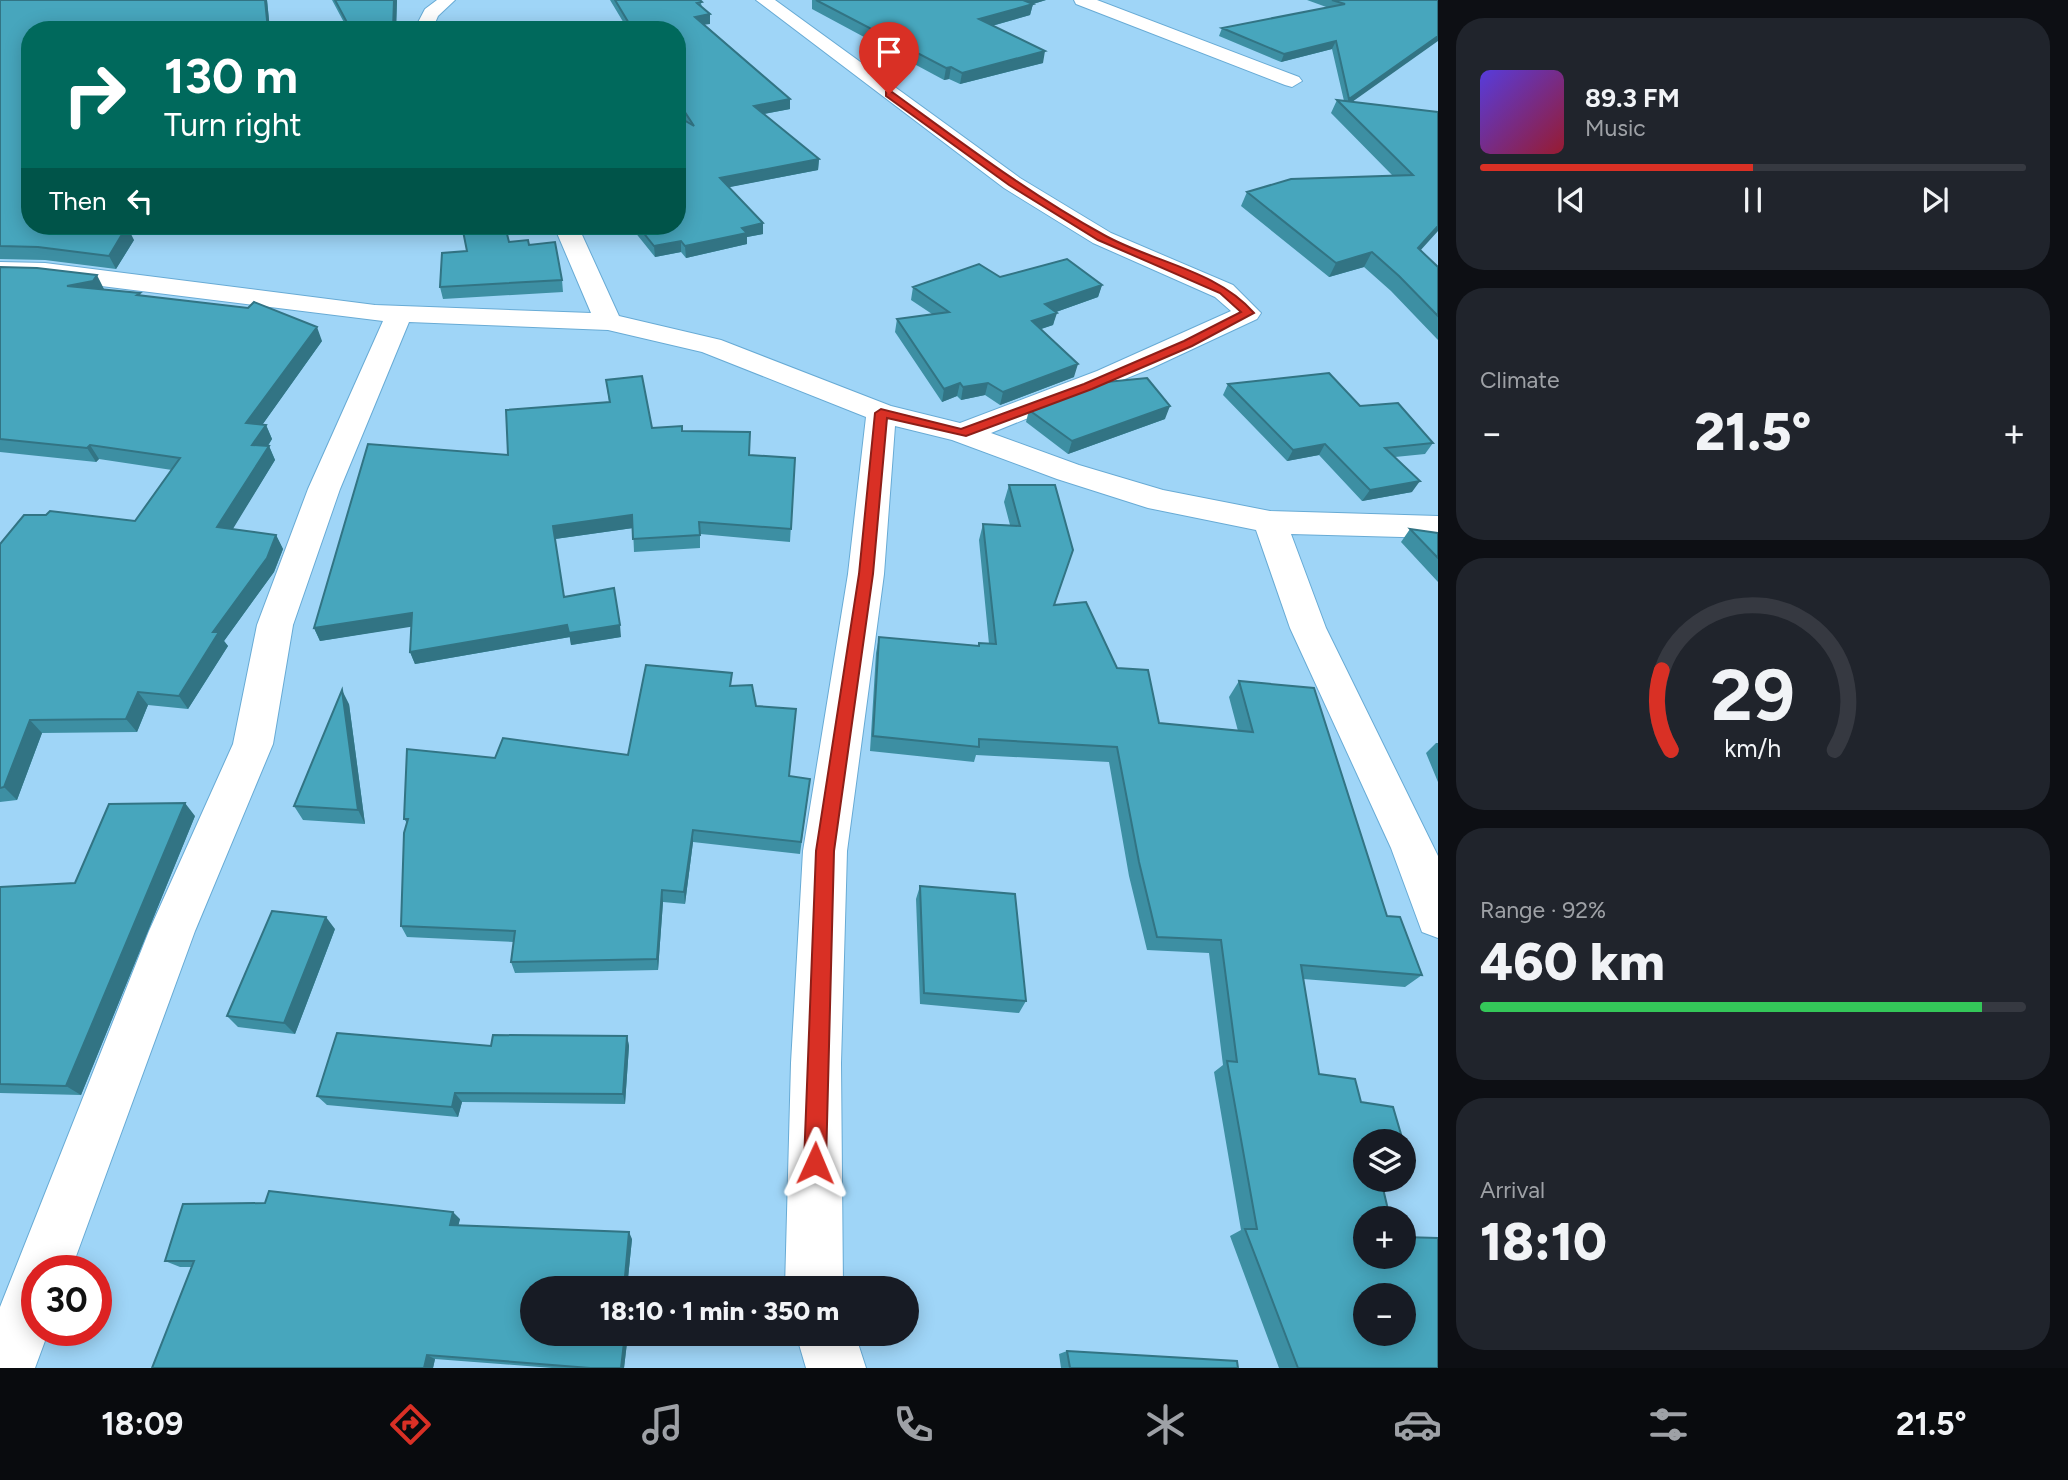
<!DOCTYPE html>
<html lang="en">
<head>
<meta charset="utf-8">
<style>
  body { margin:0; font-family:Figtree,sans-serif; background:#20242c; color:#f1f3f6; height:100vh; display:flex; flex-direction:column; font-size:26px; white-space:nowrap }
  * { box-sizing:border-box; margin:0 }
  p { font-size:23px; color:#9ea1a6 }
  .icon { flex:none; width:38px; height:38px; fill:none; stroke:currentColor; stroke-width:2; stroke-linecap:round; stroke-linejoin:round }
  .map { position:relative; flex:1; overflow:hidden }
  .panel { display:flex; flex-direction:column; gap:18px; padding:18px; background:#0d0f14; width:630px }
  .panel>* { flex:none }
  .top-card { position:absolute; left:21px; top:21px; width:665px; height:214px; border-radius:28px; box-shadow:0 4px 18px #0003; background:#00695c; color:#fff; overflow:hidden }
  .buttons { position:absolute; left:1353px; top:1129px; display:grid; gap:14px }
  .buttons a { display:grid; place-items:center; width:63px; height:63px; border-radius:50%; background:#171b24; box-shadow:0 4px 18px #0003; font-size:35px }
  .speed { position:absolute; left:21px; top:1255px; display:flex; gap:14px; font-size:35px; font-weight:700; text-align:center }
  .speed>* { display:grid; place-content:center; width:91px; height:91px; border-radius:50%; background:#171b24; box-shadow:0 4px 18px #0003; line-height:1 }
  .speed .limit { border:10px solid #d22; background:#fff; color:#111 }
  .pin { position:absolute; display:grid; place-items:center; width:60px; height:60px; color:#fff; margin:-72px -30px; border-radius:50% 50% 50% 0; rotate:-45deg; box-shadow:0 0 7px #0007 }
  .pin .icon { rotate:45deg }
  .me { position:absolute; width:77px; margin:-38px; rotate:1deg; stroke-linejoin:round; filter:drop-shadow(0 0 5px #0008) }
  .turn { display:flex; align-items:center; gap:24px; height:147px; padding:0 28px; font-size:32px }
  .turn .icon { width:91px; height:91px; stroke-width:2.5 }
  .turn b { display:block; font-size:49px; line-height:60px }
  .then { display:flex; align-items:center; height:66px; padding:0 28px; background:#0003; gap:14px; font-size:26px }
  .big { font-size:52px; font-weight:800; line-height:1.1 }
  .panel .tile { flex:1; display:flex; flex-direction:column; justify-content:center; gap:10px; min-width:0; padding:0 24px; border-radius:28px; background:#20242c }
  .panel .dial { align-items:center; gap:0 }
  .dial svg { height:182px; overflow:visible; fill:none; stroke:#363941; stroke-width:7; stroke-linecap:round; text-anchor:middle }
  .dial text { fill:#f1f3f6; stroke:none }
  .song { display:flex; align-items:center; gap:21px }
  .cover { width:84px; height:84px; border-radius:10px; background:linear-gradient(135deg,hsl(250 70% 55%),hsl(350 70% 35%)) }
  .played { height:7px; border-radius:4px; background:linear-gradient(90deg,#d93025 50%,#363941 50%) }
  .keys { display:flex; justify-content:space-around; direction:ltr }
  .heat { display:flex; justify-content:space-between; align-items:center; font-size:38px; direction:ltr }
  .charge { height:10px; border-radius:5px; background:linear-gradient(90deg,#34c759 92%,#363941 0) }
  .trip { position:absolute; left:520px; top:1276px; width:399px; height:70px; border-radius:35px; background:#171b24; box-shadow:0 4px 18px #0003; font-weight:800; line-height:70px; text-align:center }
  .dock { display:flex; height:112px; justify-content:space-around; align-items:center; background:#090b0e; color:#9ea1a6 }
  .dock .icon { width:49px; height:49px }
  .dock .on { color:#d93025 }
  .dock b { font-size:32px; color:#f1f3f6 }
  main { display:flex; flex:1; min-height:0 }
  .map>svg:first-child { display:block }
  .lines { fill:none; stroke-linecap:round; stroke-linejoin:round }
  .minor-casing { stroke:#68abd5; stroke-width:2 }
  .minor { fill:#fff; fill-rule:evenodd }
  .wall { fill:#3d8fa3 }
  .shaded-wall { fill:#327484 }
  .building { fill:#47a6bd; stroke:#327484; stroke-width:2; fill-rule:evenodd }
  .route { fill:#d93025; stroke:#8d1f18; stroke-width:2 }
</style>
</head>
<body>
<main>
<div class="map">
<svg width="1438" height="1368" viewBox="0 0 1438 1368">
  <rect width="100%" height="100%" fill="#9fd5f7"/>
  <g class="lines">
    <g class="minor-casing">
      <path id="minor" d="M 437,0 L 455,0 L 438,16 L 432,30 L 414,30 L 425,9 Z
        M 756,0 L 775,0 L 1020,178 L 1111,233 L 1233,285 L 1261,313 L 1257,319 L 1152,368 L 991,433 L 1079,465 L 1163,490 L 1270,511 L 1438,516 L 1438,538 L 1291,534 L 1326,628 L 1438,856 L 1438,938 L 1422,932 L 1391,848 L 1290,628 L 1256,530 L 1148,508 L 1057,479 L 952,440 L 895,426 L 884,574 L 847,851 L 841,1063 L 843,1288 L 785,1288 L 791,1063 L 803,851 L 848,574 L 866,417 L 702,352 L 608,330 L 409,322 L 340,489 L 293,625 L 273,744 L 195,931 L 71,1270 L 37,1270 L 37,1330 L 49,1330 L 35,1368 L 0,1368 L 0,1307 L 149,931 L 233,744 L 257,625 L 308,489 L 383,321 L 45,279 L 0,278 L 0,262 L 45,263 L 375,305 L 591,313 L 554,226 L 578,226 L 619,316 L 721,340 L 891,406 L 960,423 L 1097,371 L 1231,311 L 1215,297 L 1093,243 L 1004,188 Z
        M 1074,0 L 1097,0 L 1299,77 L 1302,81 L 1292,87 L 1285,85 L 1076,4 Z
        M 796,1334 L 855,1334 L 866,1368 L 806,1368 Z"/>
    </g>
    <use href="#minor" class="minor"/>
  </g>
  <path class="wall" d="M 0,0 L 267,0 L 270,30 L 30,30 L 30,226 L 77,228 L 134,240 L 116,269 L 45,260 L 0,259 Z
    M 332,0 L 397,0 L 396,30 L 348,30 Z
    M 610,0 L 700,0 L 702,7 L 710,14 L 710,24 L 704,24 L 790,99 L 790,109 L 764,114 L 819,159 L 818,170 L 729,187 L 763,223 L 763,234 L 747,237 L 747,244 L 686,258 L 681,252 L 655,257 L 630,226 L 677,226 L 684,120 L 677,109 L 677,30 L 628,30 Z
    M 812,0 L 1046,0 L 1033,4 L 1030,15 L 992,26 L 1043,63 L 960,84 L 949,79 L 944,80 L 812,9 Z
    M 1307,0 L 1438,0 L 1352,102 L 1438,112 L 1421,250 L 1438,267 L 1438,340 L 1391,291 L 1364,267 L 1329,277 L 1241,206 L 1247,192 L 1392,175 L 1331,113 L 1337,100 L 1344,101 L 1332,49 L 1281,62 L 1219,36 L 1222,28 L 1329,8 Z
    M 509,242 L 529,245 L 562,280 L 563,292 L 443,299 L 440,287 Z
    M 0,267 L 104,290 L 140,293 L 141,296 L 322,341 L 262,425 L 266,425 L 272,439 L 268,446 L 269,446 L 275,460 L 232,529 L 276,535 L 283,549 L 274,572 L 224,641 L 228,646 L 188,709 L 148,705 L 137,732 L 42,733 L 17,800 L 0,802 L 0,544 L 135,521 L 172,470 L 99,459 L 96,462 L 0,452 Z
    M 1000,277 L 1102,285 L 1098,297 L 1056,312 L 1053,325 L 1041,329 L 1074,377 L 1000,405 L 985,395 L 961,400 L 957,396 L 942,402 L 895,332 L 897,319 L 932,314 L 911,300 L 913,287 Z
    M 606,380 L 652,428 L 682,431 L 749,455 L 795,458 L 790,542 L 700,534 L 700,548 L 634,552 L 633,528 L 555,539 L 564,597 L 621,637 L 571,645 L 570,637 L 415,664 L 410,652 L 411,626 L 320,641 L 314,628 L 508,455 L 609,402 Z
    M 1228,384 L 1360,406 L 1433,443 L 1425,454 L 1395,457 L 1412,492 L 1362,501 L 1319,455 L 1287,461 L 1223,395 Z
    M 1029,410 L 1165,419 L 1068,454 L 1026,422 Z
    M 1009,485 L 1054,605 L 1117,668 L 1159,723 L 1238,731 L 1229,697 L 1239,681 L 1387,916 L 1422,975 L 1405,987 L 1303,979 L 1319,1074 L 1365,1141 L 1365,1256 L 1438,1238 L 1438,1368 L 1279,1368 L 1230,1236 L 1241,1230 L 1214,1072 L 1223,1065 L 1209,953 L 1147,950 L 1129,876 L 1109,762 L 976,755 L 974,762 L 870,751 L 876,653 L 879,637 L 978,646 L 979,643 L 989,644 L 979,540 L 983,524 L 1010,525 L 1004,502 Z
    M 1410,529 L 1438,533 L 1438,582 L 1401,542 Z
    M 732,686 L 756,706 L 789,776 L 810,779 L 800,854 L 693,842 L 685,904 L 663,902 L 658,970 L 515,973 L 511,962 L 514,942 L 407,937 L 401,926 L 407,823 L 404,819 L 495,758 L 628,755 Z
    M 349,704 L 365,824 L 303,820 L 294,806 Z
    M 1436,743 L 1438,743 L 1438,782 L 1426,753 Z
    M 195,816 L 81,1095 L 0,1093 L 0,887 L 75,883 Z
    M 920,886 L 1026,1001 L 1019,1013 L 920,1004 L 916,899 Z
    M 335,929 L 295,1034 L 238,1027 L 227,1016 Z
    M 627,1036 L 629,1046 L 625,1104 L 462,1102 L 458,1117 L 327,1105 L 317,1096 L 491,1046 Z
    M 460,1219 L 458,1225 L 632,1239 L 627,1288 L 532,1288 L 532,1334 L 628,1334 L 624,1368 L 552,1368 L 435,1359 L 433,1368 L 152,1368 L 192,1267 L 180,1267 L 165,1261 Z
    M 1067,1351 L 1238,1368 L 1061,1368 L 1059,1354 Z"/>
  <path class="shaded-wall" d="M 265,0 L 267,0 L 270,30 L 268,30 Z
    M 394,0 L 397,0 L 396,30 L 393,30 Z
    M 1019,0 L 1046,0 L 1033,4 L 1030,15 L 977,30 L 979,19 Z
    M 710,14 L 710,24 L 695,26 L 695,17 Z
    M 1438,36 L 1438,41 L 1345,107 L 1349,99 Z
    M 1336,41 L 1332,49 L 1281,62 L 1284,54 Z
    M 1045,51 L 1043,63 L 960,84 L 962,73 Z
    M 951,67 L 949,79 L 944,80 L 946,68 Z
    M 790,99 L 790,109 L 753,116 L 754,106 Z
    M 819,159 L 818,170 L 720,189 L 720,178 Z
    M 763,223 L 763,234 L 747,237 L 747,244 L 686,258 L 685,246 L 742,228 Z
    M 127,226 L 134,240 L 116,269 L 109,256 Z
    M 1438,226 L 1438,231 L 1410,262 L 1418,248 Z
    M 681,241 L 681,252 L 655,257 L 654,246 Z
    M 1372,252 L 1364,267 L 1329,277 L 1336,263 Z
    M 97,275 L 104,289 L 101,295 L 67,286 Z
    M 1102,285 L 1098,297 L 1042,317 L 1045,304 Z
    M 1057,313 L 1053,325 L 1029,333 L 1032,321 Z
    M 317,327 L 322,341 L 253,438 L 246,423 Z
    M 1078,364 L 1074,377 L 1000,405 L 1003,392 Z
    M 960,383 L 957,396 L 942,402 L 944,389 Z
    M 988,383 L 985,395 L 961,400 L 963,387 Z
    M 1170,406 L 1165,419 L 1068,454 L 1072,441 Z
    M 266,425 L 272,439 L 259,459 L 252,445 Z
    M 1325,444 L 1319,455 L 1287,461 L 1293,450 Z
    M 90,445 L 99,459 L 96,462 L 87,448 Z
    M 269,446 L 275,460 L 225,542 L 217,527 Z
    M 1420,481 L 1412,492 L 1362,501 L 1370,490 Z
    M 632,515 L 633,528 L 555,539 L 553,526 Z
    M 276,535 L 283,549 L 274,572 L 224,641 L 228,646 L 188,709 L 179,696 L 213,632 Z
    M 412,613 L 416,626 L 320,641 L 314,628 Z
    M 567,625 L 570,637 L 415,664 L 410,652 Z
    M 620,625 L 621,637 L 571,645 L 569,633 Z
    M 342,690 L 349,704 L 365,824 L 358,810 Z
    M 138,692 L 148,705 L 137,732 L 126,719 Z
    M 30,720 L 42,733 L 17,800 L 4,787 Z
    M 185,803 L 195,816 L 81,1095 L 66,1086 Z
    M 693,830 L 693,842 L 685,904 L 684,892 Z
    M 662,890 L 663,902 L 658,970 L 657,959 Z
    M 326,917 L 335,929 L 295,1034 L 284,1023 Z
    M 627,1036 L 629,1046 L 625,1104 L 623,1094 Z
    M 455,1093 L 462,1102 L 458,1117 L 452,1107 Z
    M 453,1212 L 460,1219 L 457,1231 L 450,1225 Z
    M 629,1232 L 632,1239 L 627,1288 L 624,1288 Z
    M 625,1334 L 628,1334 L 624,1368 L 621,1368 Z
    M 427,1355 L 435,1359 L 433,1368 L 424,1368 Z"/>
  <path class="building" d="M 0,0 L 265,0 L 268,30 L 30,30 L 30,226 L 72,226 L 70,228 L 127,226 L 109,256 L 38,247 L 0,246 Z
    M 335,0 L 394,0 L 393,30 L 351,30 Z
    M 615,0 L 700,0 L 702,2 L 697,3 L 710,14 L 695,17 L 790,99 L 754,106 L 819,159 L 720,178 L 763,223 L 742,228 L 747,233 L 685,246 L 681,241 L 654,246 L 638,226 L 677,226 L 677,116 L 694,126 L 677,100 L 677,30 L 633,30 Z
    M 816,0 L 1023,0 L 1033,4 L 979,19 L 1045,51 L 962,73 L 951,67 L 946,68 Z
    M 1332,0 L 1438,0 L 1438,36 L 1349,99 L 1336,41 L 1284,54 L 1222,28 L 1345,4 Z
    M 1337,100 L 1438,112 L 1438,226 L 1418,248 L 1438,267 L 1438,316 L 1399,276 L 1372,252 L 1336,263 L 1247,192 L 1291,179 L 1413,175 Z
    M 462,226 L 505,226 L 509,242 L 528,240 L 529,245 L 555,242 L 562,280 L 440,287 L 442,253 L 467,251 Z
    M 1067,259 L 1102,285 L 1045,304 L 1057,313 L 1032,321 L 1078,364 L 1003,392 L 988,383 L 963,387 L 960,383 L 944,389 L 897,319 L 949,312 L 913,287 L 979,264 L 1000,277 Z
    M 0,267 L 37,268 L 97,275 L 93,281 L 67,286 L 140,293 L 137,295 L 248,308 L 254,302 L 317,327 L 246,423 L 266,425 L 252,445 L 269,446 L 217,527 L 276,535 L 267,558 L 213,632 L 219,632 L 179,696 L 138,692 L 126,719 L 30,720 L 4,787 L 0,788 L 0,544 L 24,515 L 46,515 L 50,511 L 135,521 L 180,458 L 90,445 L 87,448 L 0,439 Z
    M 1329,373 L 1360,406 L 1398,403 L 1433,443 L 1385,448 L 1420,481 L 1370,490 L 1325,444 L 1293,450 L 1228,384 Z
    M 642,376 L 652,428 L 682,426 L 682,431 L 750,432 L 749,455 L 795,458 L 791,529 L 699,522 L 700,535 L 633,539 L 632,515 L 553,526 L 564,597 L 614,588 L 620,625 L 569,633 L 567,625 L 410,652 L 412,613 L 314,628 L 368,444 L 508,455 L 506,410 L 610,402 L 606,380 Z
    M 1147,378 L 1170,406 L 1072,441 L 1029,410 L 1096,383 Z
    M 1009,485 L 1055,485 L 1073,550 L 1054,605 L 1086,602 L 1117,668 L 1148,670 L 1159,723 L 1253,732 L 1239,681 L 1314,688 L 1387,916 L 1400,917 L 1422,975 L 1301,965 L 1319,1074 L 1355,1079 L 1361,1102 L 1393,1107 L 1403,1141 L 1365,1141 L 1365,1180 L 1381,1180 L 1390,1218 L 1365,1218 L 1365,1256 L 1404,1256 L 1404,1237 L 1438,1238 L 1438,1368 L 1298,1368 L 1245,1229 L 1257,1229 L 1227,1061 L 1237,1062 L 1221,940 L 1157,937 L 1139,862 L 1117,747 L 979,739 L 979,747 L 873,736 L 879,637 L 979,646 L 979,643 L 996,644 L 983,524 L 1020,526 ZM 1365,1295 L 1404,1295 L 1404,1334 L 1365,1334 Z
    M 1410,529 L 1438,533 L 1438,558 Z
    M 646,665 L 732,673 L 730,686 L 752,685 L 756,706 L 796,709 L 789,776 L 810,779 L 801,842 L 693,830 L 684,892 L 662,890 L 657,959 L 511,962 L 515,931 L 401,926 L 404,833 L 408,819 L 404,819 L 407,749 L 495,758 L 503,738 L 628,755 Z
    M 342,690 L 358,810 L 294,806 Z
    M 185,803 L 66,1086 L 0,1084 L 0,887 L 75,883 L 109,804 Z
    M 920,886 L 1015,894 L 1026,1001 L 924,993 Z
    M 272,911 L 326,917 L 284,1023 L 227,1016 Z
    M 337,1033 L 491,1046 L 493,1035 L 627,1036 L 623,1094 L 455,1093 L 452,1107 L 317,1096 Z
    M 1404,1145 L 1407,1158 L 1404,1157 Z
    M 269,1191 L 453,1212 L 450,1225 L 629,1232 L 624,1288 L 532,1288 L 532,1334 L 625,1334 L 621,1368 L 590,1368 L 427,1355 L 424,1368 L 152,1368 L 194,1261 L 165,1261 L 183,1204 L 265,1203 Z
    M 1067,1351 L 1237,1361 L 1238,1368 L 1070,1368 Z"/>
  <path class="route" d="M 886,92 L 892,92 C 961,142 1029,194 1104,235 C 1152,262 1217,270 1254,313 L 1192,346 L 1092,389 L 966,436 L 887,418 L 873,574 L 834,851 L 826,1163 L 823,1171 L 815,1174 L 807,1171 L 804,1163 L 816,851 L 859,574 L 875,413 L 881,409 L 961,429 L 1084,384 L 1184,341 L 1241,312 L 1220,293 L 1098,240 L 1009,185 L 886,96 Z"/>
</svg>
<div class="buttons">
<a><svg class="icon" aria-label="layers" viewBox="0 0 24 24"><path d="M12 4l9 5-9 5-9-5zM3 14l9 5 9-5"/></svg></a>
<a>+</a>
<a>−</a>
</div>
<div class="speed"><div class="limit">30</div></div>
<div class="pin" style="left:889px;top:94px;background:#d93025"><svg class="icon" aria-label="arrive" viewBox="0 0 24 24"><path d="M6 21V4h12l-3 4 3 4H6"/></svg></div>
<svg class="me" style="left:815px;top:1163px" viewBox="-20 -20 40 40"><path d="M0-17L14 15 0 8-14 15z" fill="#d93025" stroke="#fff" stroke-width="4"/></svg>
<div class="trip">18:10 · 1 min · 350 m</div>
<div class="top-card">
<div class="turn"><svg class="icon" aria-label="right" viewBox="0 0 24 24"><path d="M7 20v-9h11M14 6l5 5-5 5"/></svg><div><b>130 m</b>Turn right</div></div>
<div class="then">Then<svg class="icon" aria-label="left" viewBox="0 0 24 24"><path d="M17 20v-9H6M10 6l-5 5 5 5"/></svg></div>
</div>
</div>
<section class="panel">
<div class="tile">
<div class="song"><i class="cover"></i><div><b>89.3 FM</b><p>Music</p></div></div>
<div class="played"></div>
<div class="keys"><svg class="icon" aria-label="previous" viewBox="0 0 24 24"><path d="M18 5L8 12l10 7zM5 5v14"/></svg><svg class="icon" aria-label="pause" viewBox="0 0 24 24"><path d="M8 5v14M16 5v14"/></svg><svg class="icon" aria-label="next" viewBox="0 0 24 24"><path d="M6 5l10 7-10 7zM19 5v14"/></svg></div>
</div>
<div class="tile"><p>Climate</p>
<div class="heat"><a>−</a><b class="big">21.5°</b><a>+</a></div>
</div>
<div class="tile dial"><svg viewBox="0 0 100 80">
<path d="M14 69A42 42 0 1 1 86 69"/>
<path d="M14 69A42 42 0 0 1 10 34" stroke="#d93025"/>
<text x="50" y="56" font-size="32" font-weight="700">29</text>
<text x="50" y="72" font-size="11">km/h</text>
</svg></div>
<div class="tile"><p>Range · 92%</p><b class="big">460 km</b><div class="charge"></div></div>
<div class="tile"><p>Arrival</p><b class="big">18:10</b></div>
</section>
</main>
<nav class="dock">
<b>18:09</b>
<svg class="icon on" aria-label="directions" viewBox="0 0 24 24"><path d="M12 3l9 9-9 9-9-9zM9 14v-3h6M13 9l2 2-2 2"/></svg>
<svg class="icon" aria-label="music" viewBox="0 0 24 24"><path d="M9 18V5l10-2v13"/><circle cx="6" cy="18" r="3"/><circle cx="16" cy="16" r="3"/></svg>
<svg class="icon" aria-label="phone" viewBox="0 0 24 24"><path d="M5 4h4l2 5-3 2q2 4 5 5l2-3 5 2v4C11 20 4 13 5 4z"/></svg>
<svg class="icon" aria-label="climate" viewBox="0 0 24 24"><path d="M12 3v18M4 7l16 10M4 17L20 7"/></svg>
<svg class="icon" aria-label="car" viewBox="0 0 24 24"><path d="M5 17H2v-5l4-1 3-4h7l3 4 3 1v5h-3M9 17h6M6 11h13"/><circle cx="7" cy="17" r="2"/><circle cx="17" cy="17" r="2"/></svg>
<svg class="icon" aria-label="filters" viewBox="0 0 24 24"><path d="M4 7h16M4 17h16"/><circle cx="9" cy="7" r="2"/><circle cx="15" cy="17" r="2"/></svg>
<b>21.5°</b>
</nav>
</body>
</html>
